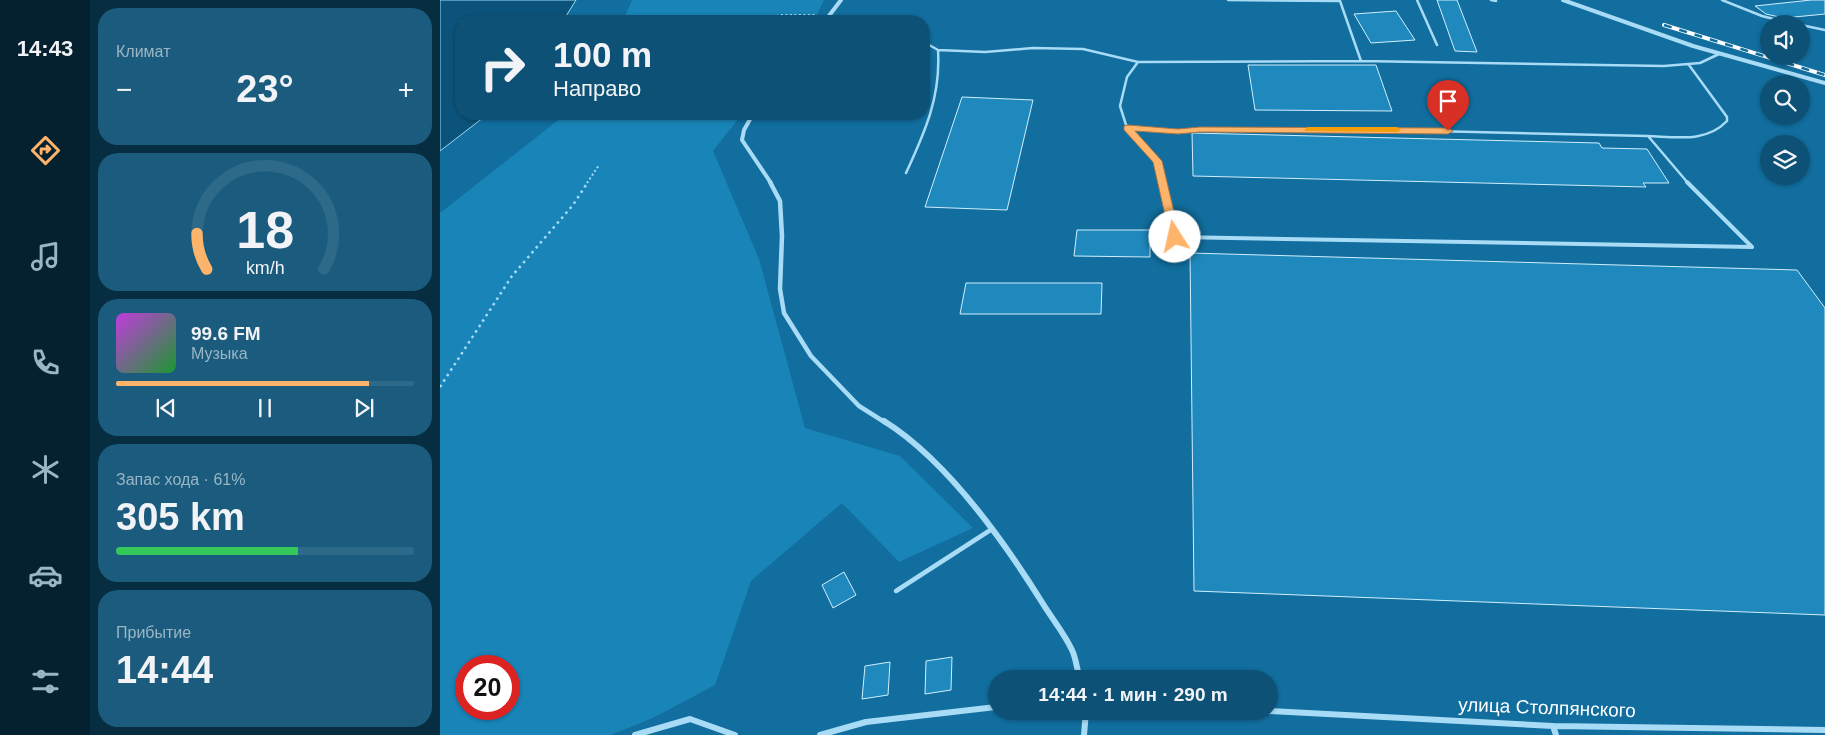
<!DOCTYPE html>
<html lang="ru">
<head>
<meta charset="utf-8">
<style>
  body { margin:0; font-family:Arial,sans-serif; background:#1b5c7e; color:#f1f3f6; height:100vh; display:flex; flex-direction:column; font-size:19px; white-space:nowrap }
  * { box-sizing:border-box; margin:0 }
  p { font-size:16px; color:#9ab6c5 }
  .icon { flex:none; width:28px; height:28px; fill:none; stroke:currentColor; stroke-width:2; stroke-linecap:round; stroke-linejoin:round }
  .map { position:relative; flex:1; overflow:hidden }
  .drawer { display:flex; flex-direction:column; gap:8px; padding:8px; background:#072d41; width:350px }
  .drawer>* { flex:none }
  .top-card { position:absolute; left:15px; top:15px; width:475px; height:105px; border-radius:20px; box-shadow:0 1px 4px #0004; background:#0d5276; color:#f1f3f6; overflow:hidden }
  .tools { position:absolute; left:1320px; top:15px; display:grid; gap:10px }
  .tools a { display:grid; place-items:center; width:50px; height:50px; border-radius:50%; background:#0d5276; box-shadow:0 1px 4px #0004; font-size:25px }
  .speed { position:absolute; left:15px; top:655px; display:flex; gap:10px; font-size:25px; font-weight:700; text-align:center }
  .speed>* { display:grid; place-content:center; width:65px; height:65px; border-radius:50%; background:#0d5276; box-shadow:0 1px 4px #0004; line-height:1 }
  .speed .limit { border:8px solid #d22; background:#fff; color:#111 }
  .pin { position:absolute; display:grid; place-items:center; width:42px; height:42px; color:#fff; margin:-51px -21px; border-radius:50% 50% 50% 0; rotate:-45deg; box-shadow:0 0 5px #0007 }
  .pin .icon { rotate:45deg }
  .me { position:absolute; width:55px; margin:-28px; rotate:350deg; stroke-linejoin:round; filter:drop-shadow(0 0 4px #0008) }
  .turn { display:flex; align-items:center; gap:18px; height:105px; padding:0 15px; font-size:22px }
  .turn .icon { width:65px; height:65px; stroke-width:2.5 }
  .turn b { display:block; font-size:35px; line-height:42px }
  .big { font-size:38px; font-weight:700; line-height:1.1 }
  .drawer .widget { flex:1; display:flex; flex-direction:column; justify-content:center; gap:8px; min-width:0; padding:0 18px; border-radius:20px; background:#1b5c7e }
  .drawer .dial { align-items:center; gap:0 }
  .dial svg { height:130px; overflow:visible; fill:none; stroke:#2d6988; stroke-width:7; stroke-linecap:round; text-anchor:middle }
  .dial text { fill:#f1f3f6; stroke:none }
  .song { display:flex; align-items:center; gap:15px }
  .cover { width:60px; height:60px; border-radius:8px; background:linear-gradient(135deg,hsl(290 70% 55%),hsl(130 70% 35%)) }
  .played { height:5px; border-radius:2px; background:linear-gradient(90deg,#ffb46b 85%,#2d6988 85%) }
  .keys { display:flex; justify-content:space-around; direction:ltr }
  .heat { display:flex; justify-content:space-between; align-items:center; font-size:28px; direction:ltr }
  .charge { height:8px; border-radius:4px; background:linear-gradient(90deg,#34c759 61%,#2d6988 0) }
  .trip { position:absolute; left:548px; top:670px; width:290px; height:50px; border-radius:25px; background:#0d5276; box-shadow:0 1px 4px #0004; font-weight:700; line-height:50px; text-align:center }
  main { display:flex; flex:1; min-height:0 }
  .tab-bar { display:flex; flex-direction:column; width:90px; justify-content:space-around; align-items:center; background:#05212f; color:#9ab6c5 }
  .tab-bar .icon { width:35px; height:35px }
  .tab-bar .selected { color:#ffb46b }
  .tab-bar b { font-size:22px; color:#f1f3f6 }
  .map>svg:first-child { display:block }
  .green { fill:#1984b8; fill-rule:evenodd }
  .water { fill:#0b537a; stroke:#99daf8 }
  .building { fill:#1f88bd; stroke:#d0effe }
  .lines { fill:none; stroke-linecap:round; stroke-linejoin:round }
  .path-far1 { stroke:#a8dbf5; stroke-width:2; stroke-dasharray:2 2.5; stroke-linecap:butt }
  .path { stroke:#a8dbf5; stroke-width:2.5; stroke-dasharray:2.5 4; stroke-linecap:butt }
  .service-far2 { stroke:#a8dbf5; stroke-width:2.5 }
  .service-far1 { stroke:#a8dbf5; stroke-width:4 }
  .service { stroke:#a8dbf5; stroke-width:4.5 }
  .minor-far2 { stroke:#a8dbf5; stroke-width:4 }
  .minor-far1 { stroke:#a8dbf5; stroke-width:4.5 }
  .minor { stroke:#a8dbf5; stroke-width:6 }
  .rail-casing { stroke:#fff; stroke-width:4 }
  .rail { stroke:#116e9e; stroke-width:2.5; stroke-dasharray:8; stroke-linecap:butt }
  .route { fill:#ffb46b; stroke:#a67546 }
  .slow { fill:#f59e0b }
  .labels { text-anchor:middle; stroke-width:5; stroke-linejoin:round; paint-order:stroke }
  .near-street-label { font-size:19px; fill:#fff; stroke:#116e9e }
</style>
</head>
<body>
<main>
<nav class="tab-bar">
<b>14:43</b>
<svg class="icon selected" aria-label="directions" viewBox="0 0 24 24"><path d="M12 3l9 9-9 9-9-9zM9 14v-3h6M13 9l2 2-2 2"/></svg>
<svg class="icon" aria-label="music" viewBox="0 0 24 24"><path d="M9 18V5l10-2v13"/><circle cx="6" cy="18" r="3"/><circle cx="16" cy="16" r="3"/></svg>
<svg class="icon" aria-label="phone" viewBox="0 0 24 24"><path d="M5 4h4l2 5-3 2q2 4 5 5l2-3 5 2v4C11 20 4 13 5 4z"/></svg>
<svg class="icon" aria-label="climate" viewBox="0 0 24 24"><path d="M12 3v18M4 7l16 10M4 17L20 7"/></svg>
<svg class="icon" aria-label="car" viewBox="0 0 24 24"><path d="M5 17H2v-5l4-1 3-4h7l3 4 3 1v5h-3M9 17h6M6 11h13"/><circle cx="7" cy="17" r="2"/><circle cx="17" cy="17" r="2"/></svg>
<svg class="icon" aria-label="filters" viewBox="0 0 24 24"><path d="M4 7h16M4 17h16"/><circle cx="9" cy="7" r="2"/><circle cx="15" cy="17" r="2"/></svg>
</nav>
<section class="drawer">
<div class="widget"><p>Климат</p>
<div class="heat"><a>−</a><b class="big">23°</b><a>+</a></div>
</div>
<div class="widget dial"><svg viewBox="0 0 100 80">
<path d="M14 69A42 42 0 1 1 86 69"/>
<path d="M14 69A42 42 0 0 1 8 47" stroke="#ffb46b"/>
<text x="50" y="56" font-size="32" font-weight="700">18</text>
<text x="50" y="72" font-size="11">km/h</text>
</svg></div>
<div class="widget">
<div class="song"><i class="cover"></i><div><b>99.6 FM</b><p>Музыка</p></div></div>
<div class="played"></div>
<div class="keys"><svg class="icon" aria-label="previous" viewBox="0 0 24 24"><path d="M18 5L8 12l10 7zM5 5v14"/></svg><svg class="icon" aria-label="pause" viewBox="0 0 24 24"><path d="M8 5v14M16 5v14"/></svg><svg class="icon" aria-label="next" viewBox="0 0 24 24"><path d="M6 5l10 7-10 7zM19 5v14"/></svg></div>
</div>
<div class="widget"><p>Запас хода · 61%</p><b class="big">305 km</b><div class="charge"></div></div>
<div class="widget"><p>Прибытие</p><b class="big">14:44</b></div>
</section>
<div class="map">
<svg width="1385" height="735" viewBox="0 0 1385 735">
  <rect width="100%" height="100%" fill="#116e9e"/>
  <path class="green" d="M 192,0 L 384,0 L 374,21 L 183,21 Z
    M 126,114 L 302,114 L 273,151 L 319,259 L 365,428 L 460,456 L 533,528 L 459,562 L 402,503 L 311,581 L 275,685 L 213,718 L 171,735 L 0,735 L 0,213 ZM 26,666 L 69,666 L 69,709 L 26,709 Z"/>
  <path class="water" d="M 0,0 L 136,0 L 123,21 L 21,21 L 21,114 L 48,114 L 0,151 Z"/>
  <path class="building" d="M 997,0 L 1017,0 L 1037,52 L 1015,51 Z
    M 1371,0 L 1385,0 L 1385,14 L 1344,18 L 1326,14 L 1315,6 Z
    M 956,11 L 975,40 L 931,43 L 914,14 Z
    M 808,65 L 936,65 L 952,111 L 815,110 Z
    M 522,97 L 593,100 L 567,210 L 485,207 Z
    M 752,133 L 1159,143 L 1162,148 L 1207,149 L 1229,183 L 1203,183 L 1206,187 L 753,176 Z
    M 637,230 L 710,230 L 710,257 L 634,256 Z
    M 750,253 L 1357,270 L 1385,308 L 1385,615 L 754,591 Z
    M 526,283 L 662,283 L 661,314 L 520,314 Z
    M 404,572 L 416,595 L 393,608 L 382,585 Z
    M 512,657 L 511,690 L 485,694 L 486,661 Z
    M 450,662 L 448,695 L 422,699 L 425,666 Z"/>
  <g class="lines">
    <path class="path-far1" d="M 324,21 L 340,15 L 377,15
      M 147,183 L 159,165"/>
    <path class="path" d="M 0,387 L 72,276 L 133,205 L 148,182"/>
    <path class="service-far2" d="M 788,0 L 900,1 L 921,61 L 1224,66 L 1260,63 L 1279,54
      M 977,0 L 997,45
      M 1051,0 L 1056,1
      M 1282,0 L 1322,16 L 1353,24
      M 1361,25 L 1385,30
      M 484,42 L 498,50 L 545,52 L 593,48 L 643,49 L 698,62
      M 688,128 L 738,131 L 760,129 L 949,130 L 1208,136 L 1248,183
      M 1208,136 C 1236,137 1266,143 1287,121 L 1287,117 L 1249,65
      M 466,173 C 485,132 501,96 498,50
      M 722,183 L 717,161 L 687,128 L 680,106 L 687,77 L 698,62 L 921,61"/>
    <path class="service-far1" d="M 722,182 L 735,237 L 1312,247
      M 1247,182 L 1312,247"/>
    <path class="service" d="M 456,591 L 552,529"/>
    <path class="minor-far2" d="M 1123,0 L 1253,46 L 1385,83
      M 385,21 L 401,0
      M 313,114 L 304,130 L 302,140 L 331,183"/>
    <path class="minor-far1" d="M 330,182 L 340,201 L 342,236 L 340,289 L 344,313 L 371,356 L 419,406 L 446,423"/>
    <path class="minor" d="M 444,421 C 508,461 566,544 605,607 C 614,621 625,635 632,650 C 636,658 637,670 640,679
      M 829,711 L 1113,726 L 1385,730
      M 1113,726 L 1116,735
      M 195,735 L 250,719 L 295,735
      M 380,735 L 426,722 L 556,707
      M 644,735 L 646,711"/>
    <g class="rail-casing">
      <path id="rail" d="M 1224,25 L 1385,75"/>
    </g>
    <use href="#rail" class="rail"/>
  </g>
  <path class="route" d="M 688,125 L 738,129 L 760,127 L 1008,128 L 1013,131 L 1008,134 L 760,132 L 738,134 L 695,131 L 722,161 L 740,237 L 735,240 L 730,237 L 713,162 L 684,130 L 684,126 Z"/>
  <path class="slow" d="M 868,127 L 957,127 L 961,130 L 957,132 L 865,131 L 864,130 Z"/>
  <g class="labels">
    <g class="near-street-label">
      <text transform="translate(1107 707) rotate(2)" y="7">улица Столпянского</text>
    </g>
  </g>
</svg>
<div class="tools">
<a><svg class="icon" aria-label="sound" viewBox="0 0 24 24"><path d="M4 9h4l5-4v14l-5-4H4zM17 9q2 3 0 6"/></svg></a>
<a><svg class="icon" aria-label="search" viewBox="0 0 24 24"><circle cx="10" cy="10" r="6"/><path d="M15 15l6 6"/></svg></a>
<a><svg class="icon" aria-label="layers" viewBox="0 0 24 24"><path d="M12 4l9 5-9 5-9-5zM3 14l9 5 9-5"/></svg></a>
</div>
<div class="speed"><div class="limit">20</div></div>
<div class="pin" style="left:1008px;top:131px;background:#d93025"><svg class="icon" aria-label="arrive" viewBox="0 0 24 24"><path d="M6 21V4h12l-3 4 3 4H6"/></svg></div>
<svg class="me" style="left:735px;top:237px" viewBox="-20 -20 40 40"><circle r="19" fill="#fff"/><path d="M0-13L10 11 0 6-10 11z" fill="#ffb46b"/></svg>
<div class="trip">14:44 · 1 мин · 290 m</div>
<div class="top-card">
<div class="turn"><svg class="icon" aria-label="right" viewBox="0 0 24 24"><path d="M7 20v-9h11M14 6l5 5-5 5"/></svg><div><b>100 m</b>Направо</div></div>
</div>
</div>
</main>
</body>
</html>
